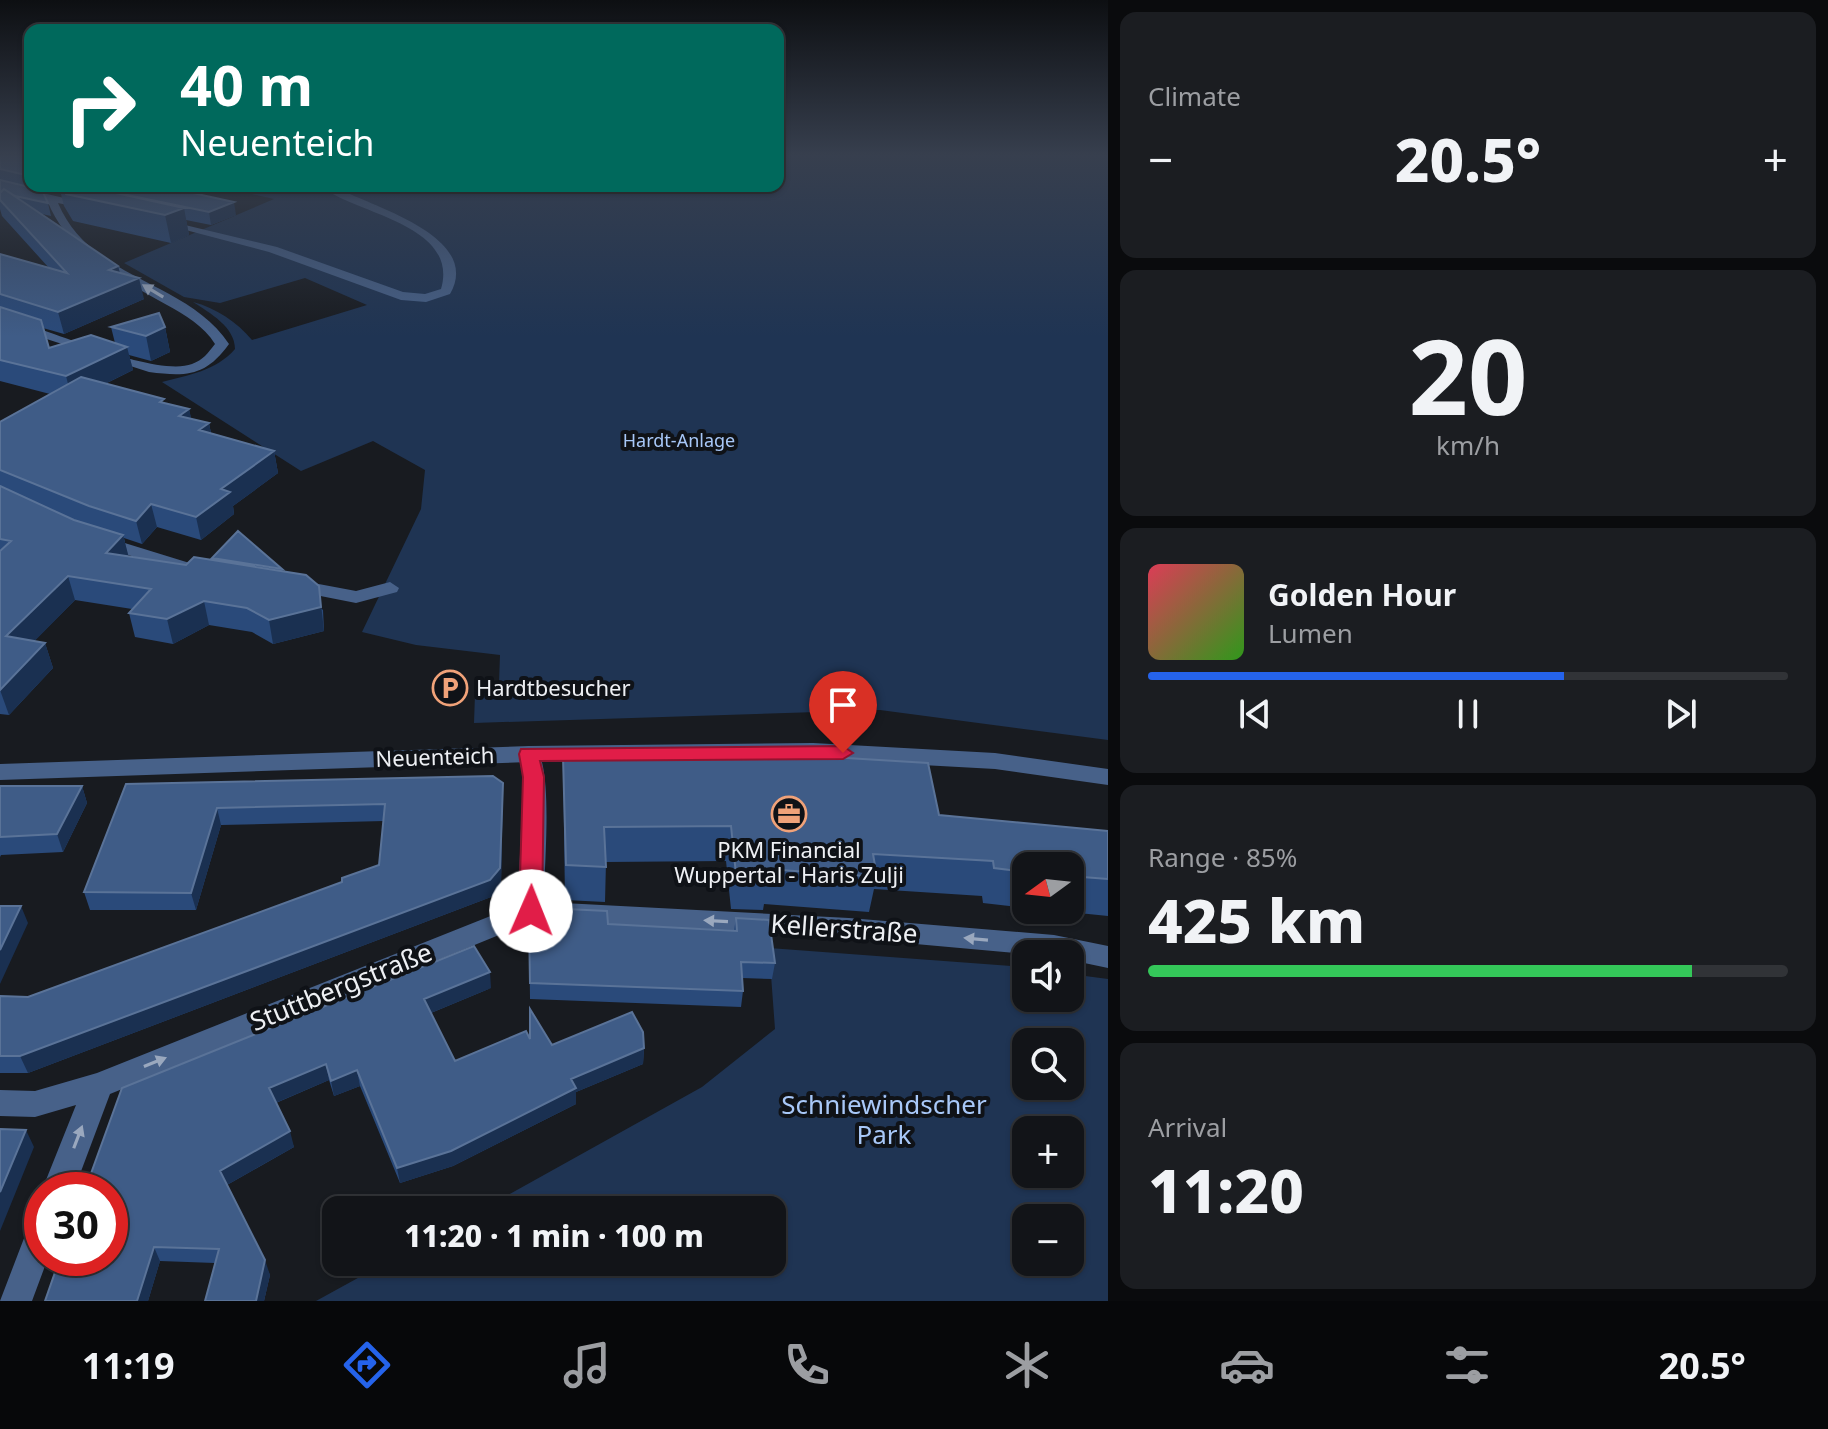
<!DOCTYPE html>
<html lang="en">
<head>
<meta charset="utf-8">
<style>
  body { margin:0; font-family:"Noto Sans",sans-serif; background:#1b1d21; color:#f1f3f6; height:100vh; display:flex; flex-direction:column; font-size:30px; white-space:nowrap }
  * { box-sizing:border-box; margin:0 }
  p { font-size:26px; color:#9c9ea2 }
  .icon { flex:none; width:44px; height:44px; fill:none; stroke:currentColor; stroke-width:2; stroke-linecap:round; stroke-linejoin:round }
  .map { position:relative; flex:1; overflow:hidden }
  .panel { display:flex; flex-direction:column; gap:12px; padding:12px; background:#0a0b0d; width:720px }
  .panel>* { flex:none }
  .banner { position:absolute; left:24px; top:24px; width:760px; height:168px; border-radius:16px; box-shadow:0 2px 6px #0004,0 0 0 2px #313337; background:#00695c; color:#fff; overflow:hidden }
  .needle { width:52px; rotate:255deg }
  .controls { position:absolute; left:1012px; top:852px; display:grid; gap:16px }
  .controls a { display:grid; place-items:center; width:72px; height:72px; border-radius:16px; background:#121418; box-shadow:0 2px 6px #0004,0 0 0 2px #313337; font-size:40px }
  .speed { position:absolute; left:24px; top:1172px; display:flex; gap:16px; font-size:40px; font-weight:700; text-align:center }
  .speed>* { display:grid; place-content:center; width:104px; height:104px; border-radius:50%; background:#121418; box-shadow:0 2px 6px #0004,0 0 0 2px #313337; line-height:1 }
  .speed .limit { border:12px solid #d22; background:#fff; color:#111 }
  .pin { position:absolute; display:grid; place-items:center; width:68px; height:68px; color:#fff; margin:-82px -34px; border-radius:50% 50% 50% 0; rotate:-45deg; box-shadow:0 0 8px #0007 }
  .pin .icon { rotate:45deg }
  .me { position:absolute; width:88px; margin:-44px; rotate:1deg; stroke-linejoin:round; filter:drop-shadow(0 0 6px #0008) }
  .turn { display:flex; align-items:center; gap:28px; height:168px; padding:0 24px; font-size:36px }
  .turn .icon { width:104px; height:104px; stroke-width:2.5 }
  .turn b { display:block; font-size:56px; line-height:68px }
  .big { font-size:60px; font-weight:800; line-height:1.1 }
  .panel .tile { flex:1; display:flex; flex-direction:column; justify-content:center; gap:12px; min-width:0; padding:0 28px; border-radius:16px; background:#1b1d21 }
  .panel .dial { align-items:center; gap:0 }
  .dial b { font-size:104px; line-height:1 }
  .song { display:flex; align-items:center; gap:24px }
  .cover { width:96px; height:96px; border-radius:12px; background:linear-gradient(135deg,hsl(350 70% 55%),hsl(110 70% 35%)) }
  .played { height:8px; border-radius:4px; background:linear-gradient(90deg,#2563eb 65%,#313337 65%) }
  .keys { display:flex; justify-content:space-around; direction:ltr }
  .heat { display:flex; justify-content:space-between; align-items:center; font-size:44px; direction:ltr }
  .charge { height:12px; border-radius:6px; background:linear-gradient(90deg,#34c759 85%,#313337 0) }
  .trip { position:absolute; left:322px; top:1196px; width:464px; height:80px; border-radius:16px; background:#121418; box-shadow:0 2px 6px #0004,0 0 0 2px #313337; font-weight:800; line-height:80px; text-align:center }
  .dock { display:flex; height:128px; justify-content:space-around; align-items:center; background:#07080a; color:#9c9ea2 }
  .dock .icon { width:56px; height:56px }
  .dock .selected { color:#2563eb }
  .dock b { font-size:36px; color:#f1f3f6 }
  main { display:flex; flex:1; min-height:0 }
  .map>svg:first-child { display:block }
  .green { fill:#1f3453; fill-rule:evenodd }
  .lines { fill:none; stroke-linecap:round; stroke-linejoin:round }
  .minor { fill:#476189; fill-rule:evenodd }
  .tertiary { fill:#476189; fill-rule:evenodd }
  .wall { fill:#2a4a7a }
  .shaded-wall { fill:#1a3051 }
  .building { fill:#3f5c87; stroke:#5a7398; stroke-width:2 }
  .oneway { fill:#9aa8be }
  .route { fill:#e11d48; stroke:#92132f; stroke-width:2 }
  .labels { text-anchor:middle; stroke-width:8; stroke-linejoin:round; paint-order:stroke }
  .far-park-label { font-size:18px; fill:#a8c8f8; stroke:#0f1217 }
  .poi-label { font-size:22px; fill:#eef0f4; stroke:#0f1217; text-anchor:start }
  .street-label { font-size:22px; fill:#eef0f4; stroke:#0f1217 }
  .near-street-label { font-size:26px; fill:#eef0f4; stroke:#0f1217 }
  .near-park-label { font-size:26px; fill:#a8c8f8; stroke:#0f1217 }
</style>
</head>
<body>
<main>
<div class="map">
<svg width="1108" height="1301" viewBox="0 0 1108 1301">
  <rect width="100%" height="100%" fill="#181b20"/>
  <path class="green" d="M 778,155 L 1108,155 L 1108,740 L 880,710 L 474,723 L 475,694 L 499,683 L 500,655 L 416,645 L 362,632 L 421,509 L 425,470 L 373,441 L 301,471 L 162,382 C 188,375 216,371 235,349 C 235,327 210,313 193,302 C 216,308 237,322 252,340 L 367,305 L 305,278 L 220,303 L 184,297 L 124,263 L 274,199 L 215,186 L 778,186 Z
    M 769,948 L 1026,967 L 1026,998 L 1070,998 L 1070,974 L 1108,979 L 1108,1301 L 316,1301 L 387,1262 L 772,1262 L 772,1210 L 481,1210 L 702,1087 L 775,1029 ZM 1026,1042 L 1070,1042 L 1070,1086 L 1026,1086 ZM 1026,1130 L 1070,1130 L 1070,1174 L 1026,1174 ZM 1026,1218 L 1070,1218 L 1070,1262 L 1026,1262 Z"/>
  <g class="lines">
    <path class="minor" d="M 0,183 L 94,205 L 94,209 L 90,210 L 58,203 C 91,281 187,280 229,344 C 206,376 187,377 149,372 L 0,324 L 0,316 C 43,327 155,378 192,364 C 203,360 208,353 215,344 C 204,326 185,315 167,305 C 118,277 69,255 47,200 L 0,189 Z
      M 321,186 L 333,186 C 366,205 484,235 450,294 L 426,302 L 401,300 L 269,252 L 159,223 L 164,220 L 277,247 L 403,292 L 425,294 L 441,289 C 460,224 354,214 321,186 Z
      M 102,536 L 196,565 L 199,569 L 190,574 L 96,545 L 93,541 Z
      M 292,579 L 356,591 L 390,582 L 399,588 L 397,592 L 356,603 L 285,589 L 283,585 Z
      M 529,746 L 537,749 C 553,776 544,866 544,902 L 849,918 L 1054,935 L 1108,946 L 1108,968 L 1070,960 L 1070,954 L 1026,954 L 849,938 L 533,921 L 110,1094 L 74,1190 L 42,1190 L 76,1105 L 35,1117 L 0,1116 L 0,1090 L 35,1091 L 97,1073 L 518,905 L 523,777 L 518,754 L 521,749 Z
      M 42,1215 L 42,1258 L 48,1258 L 32,1301 L 0,1301 L 31,1220 Z"/>
    <path class="tertiary" d="M 813,743 L 995,753 L 1108,769 L 1108,785 L 995,769 L 813,759 L 529,762 L 0,780 L 0,764 L 529,746 Z"/>
  </g>
  <path class="wall" d="M 0,155 L 30,158 L 30,186 L 161,186 L 236,215 L 211,225 L 186,220 L 189,235 L 171,243 L 73,221 L 64,206 L 61,194 L 42,190 L 48,203 L 51,216 L 42,214 L 118,266 L 120,273 L 144,299 L 64,334 L 43,328 L 49,348 L 115,343 L 111,327 L 165,327 L 170,352 L 151,361 L 129,355 L 133,370 L 105,384 L 165,403 L 189,409 L 191,419 L 209,423 L 211,433 L 274,451 L 278,473 L 233,506 L 234,514 L 201,540 L 157,527 L 142,544 L 124,538 L 128,556 L 186,565 L 212,560 L 212,558 L 282,569 L 283,571 L 323,610 L 324,631 L 273,644 L 252,632 L 209,625 L 173,644 L 135,637 L 129,613 L 132,609 L 75,600 L 34,641 L 45,643 L 53,668 L 9,715 L 0,714 L 0,422 L 50,394 L 0,381 L 0,254 L 49,268 L 2,216 L 0,209 Z
    M 563,757 L 939,815 L 1108,831 L 1108,916 L 1049,910 L 1070,910 L 1070,866 L 1026,866 L 1026,908 L 983,903 L 982,896 L 874,889 L 869,912 L 764,904 L 763,910 L 731,909 L 726,861 L 606,862 L 605,902 L 565,900 Z
    M 503,783 L 501,885 L 491,897 L 28,1073 L 0,1073 L 0,996 L 28,997 L 342,882 L 379,865 L 384,821 L 221,825 L 196,910 L 90,910 L 84,892 L 126,784 Z
    M 0,786 L 82,786 L 87,803 L 63,852 L 1,855 L 0,857 Z
    M 736,918 L 775,963 L 772,979 L 742,978 L 743,991 L 741,1007 L 530,999 L 529,922 L 734,930 Z
    M 491,988 L 431,1013 L 455,1061 L 530,1039 L 552,1045 L 644,1048 L 643,1064 L 576,1092 L 576,1104 L 453,1166 L 400,1183 L 360,1086 L 334,1096 L 329,1080 L 276,1103 L 294,1147 L 227,1185 L 270,1275 L 264,1301 L 205,1301 L 215,1263 L 160,1261 L 148,1301 L 45,1301 L 122,1088 Z"/>
  <path class="shaded-wall" d="M 234,202 L 236,215 L 211,225 L 209,212 Z
    M 184,208 L 189,235 L 171,243 L 165,215 Z
    M 118,266 L 123,285 L 139,278 L 144,299 L 64,334 L 58,312 L 109,270 Z
    M 165,327 L 170,352 L 151,361 L 146,336 Z
    M 127,347 L 133,370 L 72,400 L 66,376 Z
    M 189,409 L 194,430 L 179,416 Z
    M 209,423 L 213,445 L 199,430 Z
    M 274,451 L 278,473 L 233,506 L 234,514 L 201,540 L 196,517 L 221,489 Z
    M 151,504 L 157,527 L 142,544 L 136,521 Z
    M 123,535 L 129,558 L 106,553 Z
    M 68,576 L 75,600 L 15,661 L 6,636 Z
    M 319,586 L 324,631 L 273,644 L 269,620 Z
    M 204,601 L 209,625 L 173,644 L 167,619 Z
    M 45,643 L 53,668 L 9,715 L 0,690 Z
    M 503,783 L 501,885 L 491,897 L 28,1073 L 20,1056 L 490,880 Z
    M 82,786 L 87,803 L 63,852 L 57,834 Z
    M 217,808 L 221,825 L 196,910 L 191,893 Z
    M 21,906 L 28,923 L 0,984 L 0,950 Z
    M 490,972 L 491,988 L 426,1015 L 424,999 Z
    M 644,1048 L 643,1064 L 576,1092 L 576,1104 L 453,1166 L 400,1183 L 397,1168 L 571,1079 Z
    M 326,1064 L 329,1080 L 273,1104 L 269,1088 Z
    M 357,1070 L 360,1086 L 334,1096 L 331,1081 Z
    M 26,1130 L 34,1147 L 0,1231 L 0,1192 Z
    M 290,1131 L 294,1147 L 225,1186 L 220,1171 Z
    M 154,1247 L 160,1261 L 148,1301 L 137,1301 Z
    M 265,1260 L 270,1275 L 264,1301 L 256,1301 Z"/>
  <path class="building" d="M 0,155 L 17,155 L 30,158 L 30,176 L 0,169 Z
    M 0,180 L 42,190 L 48,203 L 15,196 L 4,189 L 0,193 Z
    M 61,186 L 84,186 L 184,208 L 165,215 L 66,194 Z
    M 84,186 L 161,186 L 234,202 L 209,212 Z
    M 4,189 L 118,266 L 109,270 L 139,278 L 58,312 L 0,294 L 0,254 L 67,273 L 0,200 L 0,193 Z
    M 0,307 L 41,320 L 49,348 L 91,335 L 127,347 L 66,376 L 0,360 Z
    M 159,313 L 165,327 L 146,336 L 111,327 Z
    M 81,377 L 164,399 L 160,402 L 189,409 L 179,416 L 209,423 L 199,430 L 274,451 L 221,489 L 230,492 L 196,517 L 151,504 L 136,521 L 89,506 L 0,470 L 0,422 Z
    M 0,486 L 74,520 L 123,535 L 106,553 L 186,565 L 194,557 L 306,575 L 319,586 L 321,607 L 269,620 L 247,608 L 204,601 L 167,619 L 129,613 L 151,589 L 68,576 L 6,636 L 45,643 L 0,690 L 0,551 L 11,541 L 0,539 Z
    M 238,531 L 282,569 L 212,558 Z
    M 563,757 L 830,757 L 928,763 L 939,815 L 1108,831 L 1108,879 L 1070,876 L 1070,866 L 1026,866 L 1026,872 L 994,868 L 993,861 L 873,854 L 877,877 L 768,869 L 769,876 L 736,874 L 731,826 L 604,827 L 606,867 L 566,865 Z
    M 493,776 L 503,783 L 500,868 L 490,880 L 20,1056 L 0,1056 L 0,996 L 28,997 L 342,882 L 342,878 L 379,865 L 385,804 L 217,808 L 191,893 L 84,892 L 126,784 Z
    M 0,786 L 82,786 L 57,834 L 0,837 Z
    M 0,906 L 21,906 L 0,950 Z
    M 566,909 L 607,911 L 608,924 L 737,931 L 736,918 L 769,920 L 775,963 L 741,962 L 743,991 L 530,983 L 529,922 L 566,923 Z
    M 474,946 L 490,972 L 424,999 L 455,1061 L 526,1031 L 530,1039 L 530,1009 L 552,1045 L 632,1012 L 643,1032 L 644,1048 L 571,1079 L 576,1088 L 451,1151 L 397,1168 L 357,1070 L 331,1081 L 326,1064 L 269,1088 L 290,1131 L 220,1171 L 265,1260 L 256,1301 L 205,1301 L 219,1249 L 154,1247 L 137,1301 L 45,1301 L 60,1258 L 110,1258 L 110,1190 L 85,1190 L 122,1088 Z
    M 0,1129 L 26,1130 L 0,1192 Z"/>
  <defs><path id="oneway-solid" d="M-6-.8H1V-3.2L6.5 0L1 3.2V.8H-6Z" transform="scale(2)"/></defs>
  <g class="oneway">
    <use href="#oneway-solid" transform="translate(153 291) rotate(-149)"/>
    <use href="#oneway-solid" transform="translate(716 921) rotate(-177)"/>
    <use href="#oneway-solid" transform="translate(976 939) rotate(-175)"/>
    <use href="#oneway-solid" transform="translate(155 1062) rotate(-22)"/>
    <use href="#oneway-solid" transform="translate(78 1137) rotate(-69)"/>
  </g>
  <linearGradient id="sky" x2="0" y2="1"><stop stop-color="#0d0f12"/><stop offset="0.46" stop-color="#373f4e"/><stop offset="1" stop-color="#373f4e" stop-opacity="0"/></linearGradient>
  <rect width="1108" height="337" fill="url(#sky)"/>
  <path class="route" d="M 843,746 L 853,753 L 843,759 L 540,761 L 544,777 L 542,911 L 539,918 L 531,920 L 522,918 L 519,911 L 523,777 L 519,754 L 521,749 Z"/>
  <defs>
    <g id="parking-ring" transform="scale(1.8)"><circle r="9.5" fill="#0f1217" stroke="#f0a279" stroke-width="1.5"/><path d="M-3.5-5.5H1a3.5 3.5 0 0 1 0 7H-1V5.5H-3.5ZM-1-3.4V-.6H.8a1.4 1.4 0 0 0 0-2.8Z" fill="#f0a279"/></g>
    <g id="office-ring" transform="scale(1.8)"><circle r="9.5" fill="#0f1217" stroke="#f0a279" stroke-width="1.5"/><path d="M-6-3h4V-5.5h4V-3h4V5H-6ZM-1-4.5V-3h2v-1.5ZM-6 0V1H6V0Z" fill="#f0a279"/></g>
  </defs>
  <g fill-rule="evenodd">
    <use href="#parking-ring" x="450" y="688"/>
    <use href="#office-ring" x="789" y="814"/>
  </g>
  <g class="labels">
    <g class="far-park-label">
      <text x="679" y="447">Hardt-Anlage</text>
    </g>
    <g class="poi-label">
      <text x="476" y="696">Hardtbesucher</text>
      <text x="789" y="858" text-anchor="middle">PKM Financial<tspan x="789" dy="25">Wuppertal - Haris Zulji</tspan></text>
    </g>
    <g class="street-label">
      <text transform="translate(435 757) rotate(-2)" y="8">Neuenteich</text>
    </g>
    <g class="near-street-label">
      <text transform="translate(844 929) rotate(4)" y="9">Kellerstraße</text>
      <text transform="translate(341 987) rotate(-22)" y="9">Stuttbergstraße</text>
    </g>
    <g class="near-park-label">
      <text x="884" y="1114">Schniewindscher<tspan x="884" dy="30">Park</tspan></text>
    </g>
  </g>
</svg>
<div class="controls">
<a><svg class="needle" viewBox="-14 -14 28 28"><path d="M0-13l5 13h-10z" fill="#e53935"/><path d="M0 13l5-13h-10z" fill="#9c9ea2"/></svg></a>
<a><svg class="icon" aria-label="sound" viewBox="0 0 24 24"><path d="M4 9h4l5-4v14l-5-4H4zM17 9q2 3 0 6"/></svg></a>
<a><svg class="icon" aria-label="search" viewBox="0 0 24 24"><circle cx="10" cy="10" r="6"/><path d="M15 15l6 6"/></svg></a>
<a>+</a>
<a>−</a>
</div>
<div class="speed"><div class="limit">30</div></div>
<div class="pin" style="left:843px;top:753px;background:#d93025"><svg class="icon" aria-label="arrive" viewBox="0 0 24 24"><path d="M6 21V4h12l-3 4 3 4H6"/></svg></div>
<svg class="me" style="left:531px;top:911px" viewBox="-20 -20 40 40"><circle r="19" fill="#fff"/><path d="M0-13L10 11 0 6-10 11z" fill="#e11d48"/></svg>
<div class="trip">11:20 · 1 min · 100 m</div>
<div class="banner">
<div class="turn"><svg class="icon" aria-label="right" viewBox="0 0 24 24"><path d="M7 20v-9h11M14 6l5 5-5 5"/></svg><div><b>40 m</b>Neuenteich</div></div>
</div>
</div>
<section class="panel">
<div class="tile"><p>Climate</p>
<div class="heat"><a>−</a><b class="big">20.5°</b><a>+</a></div>
</div>
<div class="tile dial"><b>20</b><p>km/h</p></div>
<div class="tile">
<div class="song"><i class="cover"></i><div><b>Golden Hour</b><p>Lumen</p></div></div>
<div class="played"></div>
<div class="keys"><svg class="icon" aria-label="previous" viewBox="0 0 24 24"><path d="M18 5L8 12l10 7zM5 5v14"/></svg><svg class="icon" aria-label="pause" viewBox="0 0 24 24"><path d="M8 5v14M16 5v14"/></svg><svg class="icon" aria-label="next" viewBox="0 0 24 24"><path d="M6 5l10 7-10 7zM19 5v14"/></svg></div>
</div>
<div class="tile"><p>Range · 85%</p><b class="big">425 km</b><div class="charge"></div></div>
<div class="tile"><p>Arrival</p><b class="big">11:20</b></div>
</section>
</main>
<nav class="dock">
<b>11:19</b>
<svg class="icon selected" aria-label="directions" viewBox="0 0 24 24"><path d="M12 3l9 9-9 9-9-9zM9 14v-3h6M13 9l2 2-2 2"/></svg>
<svg class="icon" aria-label="music" viewBox="0 0 24 24"><path d="M9 18V5l10-2v13"/><circle cx="6" cy="18" r="3"/><circle cx="16" cy="16" r="3"/></svg>
<svg class="icon" aria-label="phone" viewBox="0 0 24 24"><path d="M5 4h4l2 5-3 2q2 4 5 5l2-3 5 2v4C11 20 4 13 5 4z"/></svg>
<svg class="icon" aria-label="climate" viewBox="0 0 24 24"><path d="M12 3v18M4 7l16 10M4 17L20 7"/></svg>
<svg class="icon" aria-label="car" viewBox="0 0 24 24"><path d="M5 17H2v-5l4-1 3-4h7l3 4 3 1v5h-3M9 17h6M6 11h13"/><circle cx="7" cy="17" r="2"/><circle cx="17" cy="17" r="2"/></svg>
<svg class="icon" aria-label="filters" viewBox="0 0 24 24"><path d="M4 7h16M4 17h16"/><circle cx="9" cy="7" r="2"/><circle cx="15" cy="17" r="2"/></svg>
<b>20.5°</b>
</nav>
</body>
</html>
